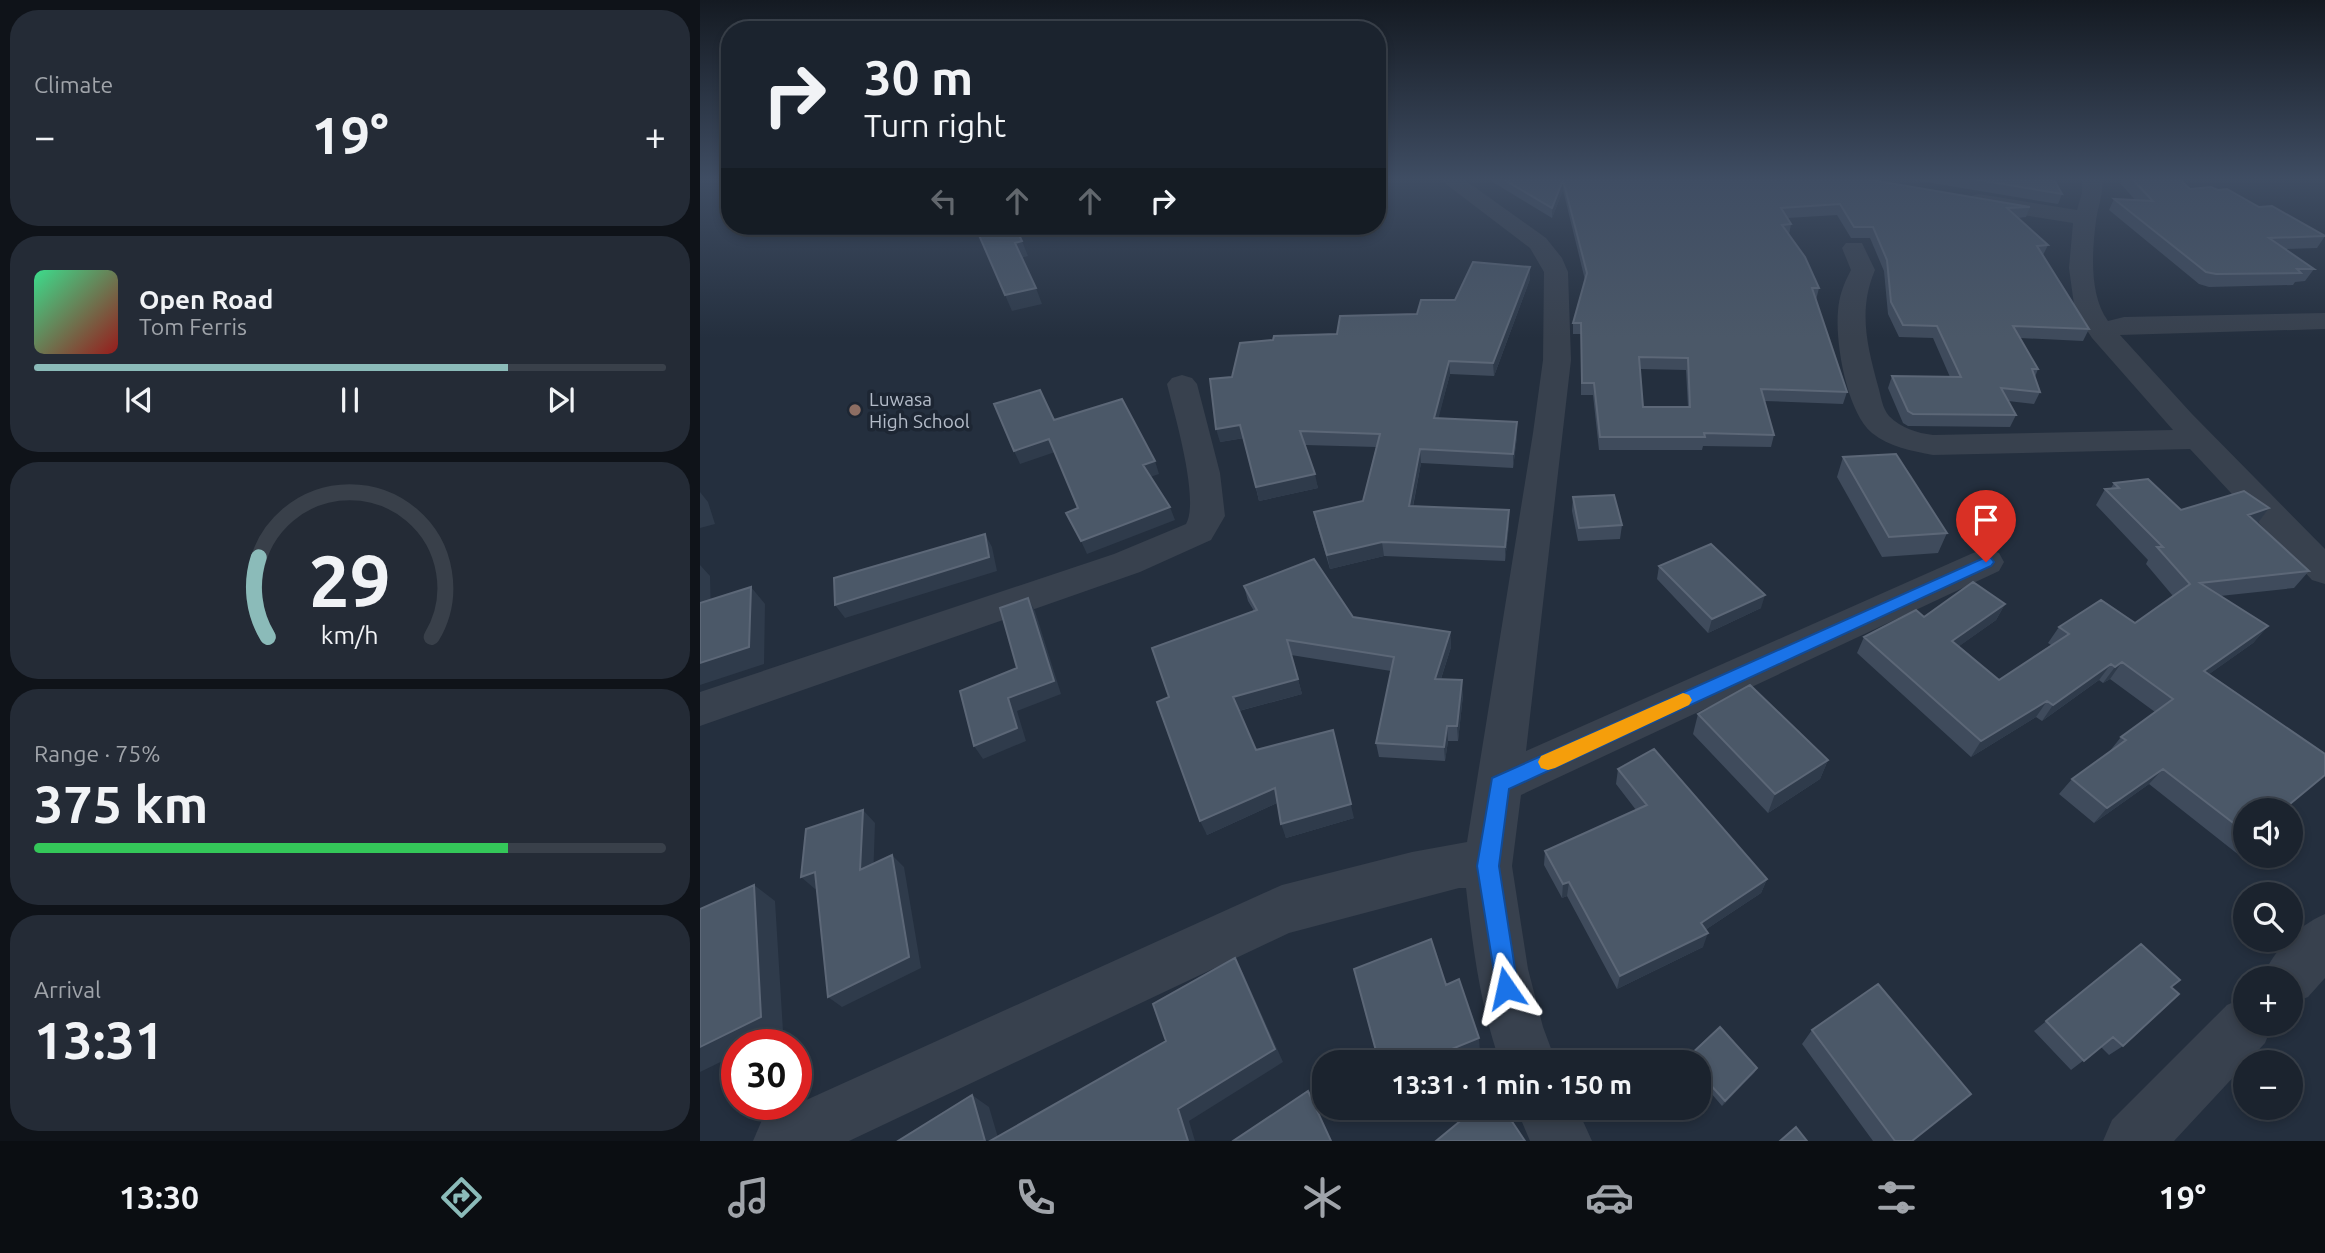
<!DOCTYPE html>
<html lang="en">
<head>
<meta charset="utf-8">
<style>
  body { margin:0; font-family:Ubuntu,sans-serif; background:#242b36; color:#f1f3f6; height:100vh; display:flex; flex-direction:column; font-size:26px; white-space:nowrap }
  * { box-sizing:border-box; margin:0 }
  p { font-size:23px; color:#a0a4aa }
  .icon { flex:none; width:38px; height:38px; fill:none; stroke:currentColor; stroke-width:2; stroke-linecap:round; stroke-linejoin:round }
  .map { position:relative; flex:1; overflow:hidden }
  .side { display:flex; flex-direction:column; gap:10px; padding:10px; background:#0f1319; width:700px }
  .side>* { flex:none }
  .top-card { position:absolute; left:21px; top:21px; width:665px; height:214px; border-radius:28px; box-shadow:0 4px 10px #0003,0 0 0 2px #39404a; background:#1b232e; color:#f1f3f6; overflow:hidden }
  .controls { position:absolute; left:1533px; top:798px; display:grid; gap:14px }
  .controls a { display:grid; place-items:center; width:70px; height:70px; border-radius:50%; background:#1b232e; box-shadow:0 4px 10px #0003,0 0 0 2px #39404a; font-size:35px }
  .speed { position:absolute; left:21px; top:1029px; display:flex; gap:14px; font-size:35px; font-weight:700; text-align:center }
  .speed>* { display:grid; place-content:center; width:91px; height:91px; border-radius:50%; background:#1b232e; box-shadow:0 4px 10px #0003,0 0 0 2px #39404a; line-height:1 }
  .speed .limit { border:10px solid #d22; background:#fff; color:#111 }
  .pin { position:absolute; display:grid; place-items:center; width:60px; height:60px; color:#fff; margin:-72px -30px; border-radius:50% 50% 50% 0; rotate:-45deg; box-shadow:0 0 7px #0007 }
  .pin .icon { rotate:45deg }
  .me { position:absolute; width:77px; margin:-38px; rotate:349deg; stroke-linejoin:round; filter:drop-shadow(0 0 5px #0008) }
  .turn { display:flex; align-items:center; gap:24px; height:147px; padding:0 28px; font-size:32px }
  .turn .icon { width:91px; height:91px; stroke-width:2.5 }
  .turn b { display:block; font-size:49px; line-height:60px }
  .lanes { display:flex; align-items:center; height:66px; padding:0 28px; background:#0003; justify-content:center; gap:35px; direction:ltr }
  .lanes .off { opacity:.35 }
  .big { font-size:52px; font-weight:700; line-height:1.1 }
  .side .widget { flex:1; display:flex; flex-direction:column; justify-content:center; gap:10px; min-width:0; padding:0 24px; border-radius:28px; background:#242b36 }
  .side .dial { align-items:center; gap:0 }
  .dial svg { height:182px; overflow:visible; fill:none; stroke:#39404a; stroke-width:7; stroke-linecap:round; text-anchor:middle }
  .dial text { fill:#f1f3f6; stroke:none }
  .song { display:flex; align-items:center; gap:21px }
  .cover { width:84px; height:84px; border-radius:10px; background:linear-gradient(135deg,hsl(150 70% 55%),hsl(0 70% 35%)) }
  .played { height:7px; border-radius:4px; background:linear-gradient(90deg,#8bbbb9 75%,#39404a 75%) }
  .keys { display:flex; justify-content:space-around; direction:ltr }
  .heat { display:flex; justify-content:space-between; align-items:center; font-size:38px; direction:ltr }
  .charge { height:10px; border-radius:5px; background:linear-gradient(90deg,#34c759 75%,#39404a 0) }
  .trip { position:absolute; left:612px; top:1050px; width:399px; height:70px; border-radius:28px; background:#1b232e; box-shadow:0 4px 10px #0003,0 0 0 2px #39404a; font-weight:700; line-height:70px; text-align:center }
  .tabs { display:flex; height:112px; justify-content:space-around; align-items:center; background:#0b0e12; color:#a0a4aa }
  .tabs .icon { width:49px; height:49px }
  .tabs .selected { color:#8bbbb9 }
  .tabs b { font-size:32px; color:#f1f3f6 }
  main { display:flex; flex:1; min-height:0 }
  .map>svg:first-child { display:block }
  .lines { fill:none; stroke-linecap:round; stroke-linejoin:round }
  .minor { fill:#38414e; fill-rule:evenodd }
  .wall { fill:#3f4b5c; fill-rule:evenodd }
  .shaded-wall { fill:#2f3b4b }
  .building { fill:#4b5868; stroke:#5c6777; stroke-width:2; fill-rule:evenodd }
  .route { fill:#1a73e8; stroke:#114b97; stroke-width:2 }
  .slow { fill:#f59e0b }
  .education-dot { fill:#8d6e63; stroke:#1d2633; stroke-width:2.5 }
  .labels { text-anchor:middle; stroke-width:7; stroke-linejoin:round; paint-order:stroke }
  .poi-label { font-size:19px; fill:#b4bcc9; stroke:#1d2633; text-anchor:start }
</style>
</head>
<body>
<main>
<section class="side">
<div class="widget"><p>Climate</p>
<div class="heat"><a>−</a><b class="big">19°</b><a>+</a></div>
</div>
<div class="widget">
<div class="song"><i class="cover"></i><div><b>Open Road</b><p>Tom Ferris</p></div></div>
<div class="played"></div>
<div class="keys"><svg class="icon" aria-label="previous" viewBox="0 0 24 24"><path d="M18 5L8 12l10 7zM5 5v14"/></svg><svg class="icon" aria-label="pause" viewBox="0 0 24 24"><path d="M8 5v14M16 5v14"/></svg><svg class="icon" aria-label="next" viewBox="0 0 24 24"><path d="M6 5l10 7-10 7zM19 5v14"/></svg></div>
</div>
<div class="widget dial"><svg viewBox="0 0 100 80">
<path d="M14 69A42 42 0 1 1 86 69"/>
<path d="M14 69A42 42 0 0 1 10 34" stroke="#8bbbb9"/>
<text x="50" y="56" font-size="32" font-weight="700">29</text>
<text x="50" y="72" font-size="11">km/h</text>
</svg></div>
<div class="widget"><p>Range · 75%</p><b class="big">375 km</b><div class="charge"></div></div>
<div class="widget"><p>Arrival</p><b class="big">13:31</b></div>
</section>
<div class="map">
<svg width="1625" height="1141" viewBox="0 0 1625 1141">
  <rect width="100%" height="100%" fill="#242f3e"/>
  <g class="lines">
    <path class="minor" d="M 738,178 L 762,178 L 846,238 L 862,258 L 868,272 L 871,360 L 826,751 L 1273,553 L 1286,549 L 1299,553 L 1304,562 L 1299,571 L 821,795 L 812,866 L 828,969 L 843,1027 L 856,1062 L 800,1062 C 780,1005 773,948 766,888 L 759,888 L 589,933 L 149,1141 L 53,1141 L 62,1120 L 564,893 L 582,885 L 712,852 L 767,842 L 833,433 L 843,360 L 844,272 L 830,248 Z
      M 1382,178 L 1402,178 C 1404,194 1398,205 1396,221 C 1392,251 1389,295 1408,321 L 1424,317 L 1625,313 L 1625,329 L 1420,335 L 1492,414 L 1625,549 L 1625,584 L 1612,580 L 1490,449 L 1233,455 C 1212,451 1189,447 1172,433 C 1147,412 1135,343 1138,311 C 1139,296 1144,283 1151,270 L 1142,248 L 1146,243 L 1162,243 L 1175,270 C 1158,310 1167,345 1178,386 C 1181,396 1182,408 1189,416 C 1201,428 1217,433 1233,435 L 1473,430 L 1392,338 L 1375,312 L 1369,268 L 1373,223 L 1279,208 L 1271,206 L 1268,201 L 1271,196 L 1279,194 L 1377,210 L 1382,193 Z
      M 482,375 L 492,378 L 497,384 L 520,473 L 525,516 L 511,540 L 440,572 L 0,726 L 0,692 L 414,554 L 486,524 C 500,500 474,413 467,384 L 472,378 Z
      M 1625,914 L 1625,978 L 1608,997 L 1591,1004 L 1591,978 L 1562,978 C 1574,950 1597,926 1625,914 Z
      M 1545,997 L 1545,1024 L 1573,1024 L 1565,1043 L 1474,1141 L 1403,1141 L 1412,1120 L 1527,1005 Z
      M 816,1108 L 877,1108 L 892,1141 L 830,1141 Z"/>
  </g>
  <path class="wall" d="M 786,178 L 1160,178 L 1330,207 L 1326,217 L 1318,218 L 1348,245 L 1343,255 L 1389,329 L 1383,341 L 1320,338 L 1338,369 L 1335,377 L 1340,392 L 1334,404 L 1308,401 L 1316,415 L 1310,427 L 1208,426 L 1203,423 L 1188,388 L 1192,376 L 1250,377 L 1233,338 L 1199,337 L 1188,314 L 1184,271 L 1170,238 L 1151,238 L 1137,215 L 1087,218 L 1091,224 L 1089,235 L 1119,288 L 1116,300 L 1147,392 L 1143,404 L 1064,401 L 1074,435 L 1071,447 L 1003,446 L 1002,450 L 899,450 L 893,395 L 881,395 L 881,334 L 873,334 L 873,323 L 885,280 L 863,190 L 852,218 ZM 940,369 L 986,370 L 988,407 L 943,407 Z
    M 1202,178 L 1353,178 L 1362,194 L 1358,204 Z
    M 1423,178 L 1478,178 L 1490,189 L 1518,190 L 1559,207 L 1625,236 L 1617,248 L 1585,249 L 1614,269 L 1605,281 L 1595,282 L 1593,285 L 1509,287 L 1499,284 L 1409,210 L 1414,199 L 1435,200 L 1420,183 Z
    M 830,267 L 830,279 L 794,376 L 750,374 L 738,418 L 817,422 L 817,436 L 813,468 L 721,463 L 713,507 L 809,524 L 805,561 L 684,556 L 630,569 L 617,526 L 614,512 L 663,501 L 676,447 L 605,445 L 618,488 L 559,501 L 544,438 L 520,442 L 532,377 L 637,334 L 717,314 L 755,300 Z
    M 1143,457 L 1247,533 L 1238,553 L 1182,557 L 1137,477 Z
    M 1414,483 L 1481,510 L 1569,508 L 1557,523 L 1609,571 L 1594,588 L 1520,596 L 1568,626 L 1553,643 L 1509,674 L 1545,810 L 1545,856 L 1558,856 L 1549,863 L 1449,784 L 1394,823 L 1359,794 L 1372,779 L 1409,752 L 1421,737 L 1455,712 L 1410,679 L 1403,683 L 1399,680 L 1342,721 L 1336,717 L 1271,757 L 1157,653 L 1164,637 L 1224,617 L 1305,604 L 1296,620 L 1259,646 L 1299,680 L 1351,645 L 1348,643 L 1359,627 L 1435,623 L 1473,596 L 1446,564 L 1448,560 L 1396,505 L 1405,489 L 1411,488 Z
    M 873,497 L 922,525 L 920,539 L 878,541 L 872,511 Z
    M 959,566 L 1061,608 L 1008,633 L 957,579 Z
    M 544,586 L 653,617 L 750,632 L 751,647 L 741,679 L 763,695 L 758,741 L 748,741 L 745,761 L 679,757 L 676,743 L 691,671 L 591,655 L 602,694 L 539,711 L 556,750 L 654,818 L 586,838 L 577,803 L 507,835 L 469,697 L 554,611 L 548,601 Z
    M 998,714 L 1128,760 L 1120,779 L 1068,813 L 993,734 Z
    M 918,769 L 1067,879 L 1061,893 L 1005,930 L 1003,947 L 917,989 L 867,896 L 862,898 L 844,865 L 845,851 L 936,810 L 916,784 Z
    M 1441,944 L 1471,987 L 1423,1046 L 1409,1055 L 1401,1047 L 1371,1070 L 1334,1031 Z
    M 1112,1030 L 1213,1141 L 1173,1141 L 1102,1044 Z
    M 987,1058 L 1057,1068 L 1054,1073 L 1022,1106 L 999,1079 L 999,1062 L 985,1062 Z"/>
  <path class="shaded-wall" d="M 863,180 L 863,190 L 852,218 L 852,208 Z
    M 322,241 L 328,256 L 321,258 L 315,243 Z
    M 830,267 L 830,279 L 794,376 L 793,363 Z
    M 336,288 L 342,304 L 312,311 L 305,295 Z
    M 749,361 L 750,374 L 735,432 L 734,418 Z
    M 817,422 L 817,436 L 813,468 L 813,454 Z
    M 540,425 L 544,438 L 520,442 L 516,429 Z
    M 349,439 L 355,452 L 320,464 L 314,451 Z
    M 720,449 L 721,463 L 710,520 L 709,506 Z
    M 455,461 L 459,474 L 447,478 L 443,465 Z
    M 615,474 L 618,488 L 559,501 L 556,487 Z
    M 0,492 L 8,502 L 15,524 L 0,528 Z
    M 470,507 L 475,520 L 387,554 L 381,541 Z
    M 1569,508 L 1557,524 L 1548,515 Z
    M 809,510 L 809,524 L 805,561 L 805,547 Z
    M 285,534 L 292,547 L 297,571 L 145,618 L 135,605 Z
    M 682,542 L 684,556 L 630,569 L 627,555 Z
    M 0,565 L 10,576 L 11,621 L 0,609 Z
    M 51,587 L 65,604 L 64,664 L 0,685 L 0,663 Z
    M 1065,595 L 1061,608 L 1008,633 L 1012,619 Z
    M 328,598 L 335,611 L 361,694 L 317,711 L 326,741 L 283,759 L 274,746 L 308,698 L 354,681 Z
    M 1305,604 L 1296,620 L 1244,657 L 1252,641 Z
    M 1568,626 L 1553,643 L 1491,687 L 1504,671 Z
    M 750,632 L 751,647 L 736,694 L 735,679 Z
    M 1422,662 L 1410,679 L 1403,683 L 1415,667 Z
    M 1411,664 L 1399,680 L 1342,721 L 1353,705 Z
    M 598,679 L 602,694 L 538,711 L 533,697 Z
    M 762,680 L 763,695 L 758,741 L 757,726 Z
    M 1347,701 L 1336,717 L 1271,757 L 1281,741 Z
    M 747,726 L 748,741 L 745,761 L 744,747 Z
    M 633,730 L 654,818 L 586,838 L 581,824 Z
    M 1128,760 L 1120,779 L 1068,813 L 1075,794 Z
    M 1463,769 L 1449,784 L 1394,823 L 1407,808 Z
    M 575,788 L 579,802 L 507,835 L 500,821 Z
    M 163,810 L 175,823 L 173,881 L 160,870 Z
    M 192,855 L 204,867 L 221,968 L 142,1007 L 128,997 Z
    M 115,872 L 129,884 L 115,889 L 101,877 Z
    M 1067,879 L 1061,893 L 996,936 L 1001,923 Z
    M 869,882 L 867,896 L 862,898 L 863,884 Z
    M 54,885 L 75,901 L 83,1031 L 55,1045 L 37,1045 L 37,1054 L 0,1072 L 0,1047 Z
    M 1008,933 L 1003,947 L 917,989 L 920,976 Z
    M 535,958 L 543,973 L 583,1062 L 489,1121 L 495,1141 L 488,1141 L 478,1109 Z
    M 779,1038 L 780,1052 L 756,1062 L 720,1062 Z
    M 1057,1068 L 1054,1073 L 1022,1106 L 1025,1101 Z
    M 272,1095 L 289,1107 L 299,1141 L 285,1141 Z"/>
  <path class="building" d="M 801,178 L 1160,178 L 1330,207 L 1307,208 L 1348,245 L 1337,246 L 1389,329 L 1313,326 L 1338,369 L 1332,369 L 1340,392 L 1301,388 L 1316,415 L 1213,414 L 1208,411 L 1192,376 L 1261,377 L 1237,326 L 1203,325 L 1191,302 L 1187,260 L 1173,227 L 1154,227 L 1140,204 L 1081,208 L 1091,224 L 1082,225 L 1105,257 L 1119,288 L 1112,288 L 1147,392 L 1061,389 L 1074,435 L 1004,433 L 1005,437 L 900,437 L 894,383 L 882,383 L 881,323 L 873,323 L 887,273 L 863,180 L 852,208 ZM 939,357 L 988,358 L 990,407 L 943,407 Z
    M 1267,178 L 1353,178 L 1362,194 Z
    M 1431,178 L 1478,178 L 1490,189 L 1511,187 L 1518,190 L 1527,189 L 1559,207 L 1572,206 L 1625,236 L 1569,238 L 1614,269 L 1597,269 L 1601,273 L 1516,274 L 1506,272 L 1414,199 L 1453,201 Z
    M 275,226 L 315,226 L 322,241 L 315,243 L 336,288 L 305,295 Z
    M 773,262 L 830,267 L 793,363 L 749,361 L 734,418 L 817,422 L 813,454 L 720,449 L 709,506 L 809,510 L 805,547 L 682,542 L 627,555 L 614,512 L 663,501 L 680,434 L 600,431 L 615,474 L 556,487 L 540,425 L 516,429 L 510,379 L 532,377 L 540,343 L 573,340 L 574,336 L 637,334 L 640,316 L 717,314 L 721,300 L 755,300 Z
    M 340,390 L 354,420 L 422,399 L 455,461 L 443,465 L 470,507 L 381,541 L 366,513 L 378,508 L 349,439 L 314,451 L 294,404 Z
    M 1196,454 L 1247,533 L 1189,537 L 1143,457 Z
    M 1448,479 L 1481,510 L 1544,491 L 1569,508 L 1548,515 L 1609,571 L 1500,583 L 1568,626 L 1504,671 L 1625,754 L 1625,775 L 1585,808 L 1588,810 L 1545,810 L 1545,832 L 1463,769 L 1407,808 L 1372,779 L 1426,740 L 1421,737 L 1473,699 L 1422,662 L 1415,667 L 1411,664 L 1353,705 L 1347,701 L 1281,741 L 1164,637 L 1216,610 L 1224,617 L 1273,582 L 1305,604 L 1252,641 L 1299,680 L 1369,634 L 1359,627 L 1401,600 L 1435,623 L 1490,584 L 1457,547 L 1463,547 L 1405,489 L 1419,488 L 1414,483 Z
    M 914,495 L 922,525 L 879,528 L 873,497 Z
    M 285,534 L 289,557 L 135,605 L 134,578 Z
    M 1011,544 L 1065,595 L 1012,619 L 959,566 Z
    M 614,559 L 653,617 L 750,632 L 735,679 L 762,680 L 757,726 L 747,726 L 744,747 L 676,743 L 694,657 L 587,640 L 598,679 L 533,697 L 556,750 L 633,730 L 651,804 L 581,824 L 575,788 L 500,821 L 457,702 L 469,697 L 452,648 L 557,610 L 544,586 Z
    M 51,587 L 49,647 L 0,663 L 0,603 Z
    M 328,598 L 354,681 L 308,698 L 317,728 L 274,746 L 260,691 L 317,668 L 300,608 Z
    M 1050,685 L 1128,760 L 1075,794 L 998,714 Z
    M 954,749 L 1067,879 L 1001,923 L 1008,933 L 920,976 L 869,882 L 863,884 L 845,851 L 947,805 L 918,769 Z
    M 163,810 L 160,870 L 192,855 L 209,957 L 128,997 L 115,872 L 101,877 L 106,829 Z
    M 1591,812 L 1600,819 L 1591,828 Z
    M 54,885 L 61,1017 L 0,1047 L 0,909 Z
    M 731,939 L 746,985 L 759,979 L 779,1038 L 720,1062 L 679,1062 L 654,969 Z
    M 1441,944 L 1480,980 L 1471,987 L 1479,994 L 1423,1046 L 1413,1037 L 1384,1061 L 1346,1021 Z
    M 535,958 L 575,1049 L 478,1109 L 488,1141 L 290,1141 L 466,1041 L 453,1004 Z
    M 1178,984 L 1271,1094 L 1212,1141 L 1195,1141 L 1112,1030 Z
    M 1020,1027 L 1057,1068 L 1025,1101 L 999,1072 L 999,1062 L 991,1062 L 987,1058 Z
    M 608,1091 L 631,1141 L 533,1141 Z
    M 272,1095 L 285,1141 L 198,1141 Z
    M 776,1108 L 803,1108 L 825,1141 L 736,1141 Z
    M 1096,1127 L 1107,1141 L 1080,1141 Z"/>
  <linearGradient id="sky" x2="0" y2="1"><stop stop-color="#141a22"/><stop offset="0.53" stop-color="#3f4d63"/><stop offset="1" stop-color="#3f4d63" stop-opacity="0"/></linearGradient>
  <rect width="1625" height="338" fill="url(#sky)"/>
  <path class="route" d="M 1286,557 L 1291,558 L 1294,562 L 1291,566 L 809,789 L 799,866 L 818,988 L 814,997 L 806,1000 L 798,997 L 777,866 L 792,778 Z"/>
  <path class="slow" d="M 983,693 L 989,695 L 992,700 L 989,705 L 855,768 L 848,770 L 841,768 L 838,762 L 841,756 Z"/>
  <circle class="education-dot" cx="155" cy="410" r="7"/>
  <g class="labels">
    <g class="poi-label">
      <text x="169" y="406">Luwasa<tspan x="169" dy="22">High School</tspan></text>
    </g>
  </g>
</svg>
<div class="controls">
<a><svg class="icon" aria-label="sound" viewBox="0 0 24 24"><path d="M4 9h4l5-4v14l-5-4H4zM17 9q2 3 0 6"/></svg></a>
<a><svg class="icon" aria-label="search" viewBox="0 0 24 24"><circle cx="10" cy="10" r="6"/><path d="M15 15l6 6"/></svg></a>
<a>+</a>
<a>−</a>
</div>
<div class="speed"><div class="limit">30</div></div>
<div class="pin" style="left:1286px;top:562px;background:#d93025"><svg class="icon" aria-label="arrive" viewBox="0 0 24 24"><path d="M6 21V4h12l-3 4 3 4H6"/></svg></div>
<svg class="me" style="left:806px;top:988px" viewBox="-20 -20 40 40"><path d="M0-17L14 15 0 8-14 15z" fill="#1a73e8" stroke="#fff" stroke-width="4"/></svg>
<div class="trip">13:31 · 1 min · 150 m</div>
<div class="top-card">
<div class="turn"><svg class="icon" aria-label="right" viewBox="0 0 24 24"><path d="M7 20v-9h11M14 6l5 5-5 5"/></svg><div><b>30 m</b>Turn right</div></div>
<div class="lanes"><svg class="icon off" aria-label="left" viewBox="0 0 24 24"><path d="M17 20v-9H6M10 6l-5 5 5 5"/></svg><svg class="icon off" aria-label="ahead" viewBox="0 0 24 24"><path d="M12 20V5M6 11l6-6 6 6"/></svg><svg class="icon off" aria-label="ahead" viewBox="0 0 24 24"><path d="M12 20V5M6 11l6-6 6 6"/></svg><svg class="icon" aria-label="right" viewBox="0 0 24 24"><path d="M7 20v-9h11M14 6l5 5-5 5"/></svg></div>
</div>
</div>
</main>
<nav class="tabs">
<b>13:30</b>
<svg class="icon selected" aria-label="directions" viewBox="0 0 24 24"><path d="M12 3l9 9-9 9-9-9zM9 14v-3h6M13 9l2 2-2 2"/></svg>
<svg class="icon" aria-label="music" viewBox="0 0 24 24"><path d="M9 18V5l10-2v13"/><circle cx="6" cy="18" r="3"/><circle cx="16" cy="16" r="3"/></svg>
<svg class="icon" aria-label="phone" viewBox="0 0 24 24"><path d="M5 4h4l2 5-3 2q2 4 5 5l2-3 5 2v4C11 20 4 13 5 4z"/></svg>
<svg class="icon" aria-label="climate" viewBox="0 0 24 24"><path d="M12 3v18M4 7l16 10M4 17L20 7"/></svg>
<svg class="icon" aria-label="car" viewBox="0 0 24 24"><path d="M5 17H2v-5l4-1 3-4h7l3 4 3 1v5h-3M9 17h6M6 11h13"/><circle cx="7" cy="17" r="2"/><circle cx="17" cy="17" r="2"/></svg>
<svg class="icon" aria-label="filters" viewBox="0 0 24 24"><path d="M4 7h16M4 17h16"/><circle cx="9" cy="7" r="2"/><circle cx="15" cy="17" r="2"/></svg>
<b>19°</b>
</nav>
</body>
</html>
